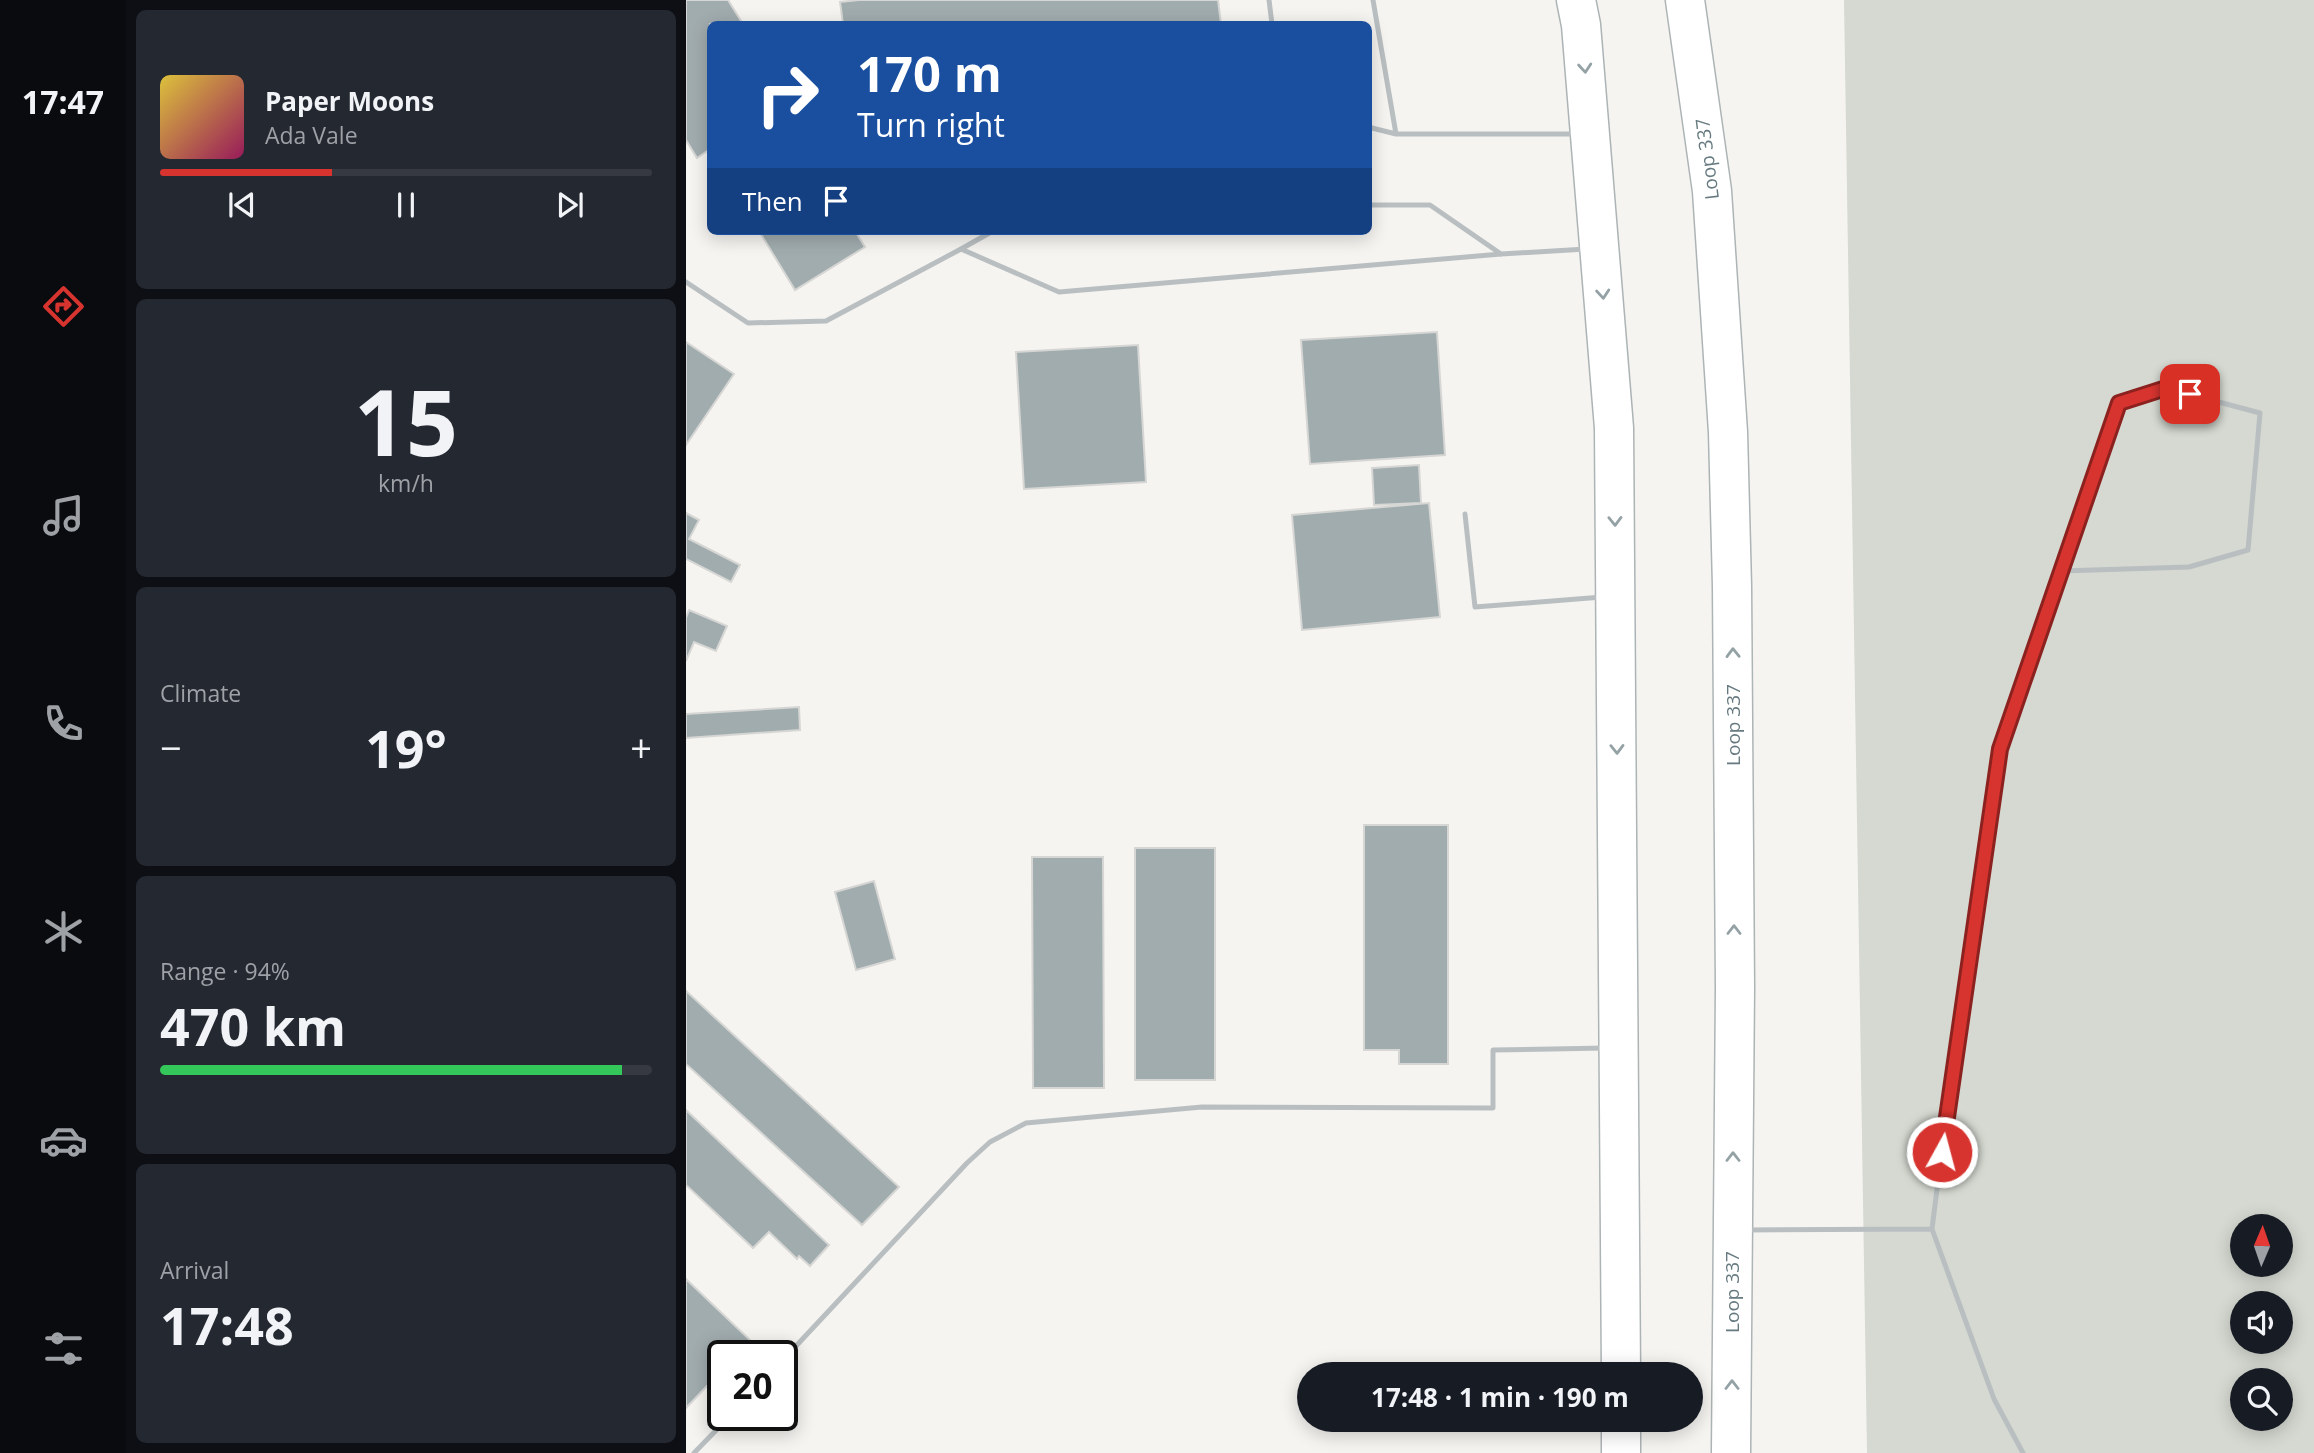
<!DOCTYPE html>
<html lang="en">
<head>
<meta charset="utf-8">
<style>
  body { margin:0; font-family:"Open Sans",sans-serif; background:#242831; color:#f1f3f6; height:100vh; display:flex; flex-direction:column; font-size:26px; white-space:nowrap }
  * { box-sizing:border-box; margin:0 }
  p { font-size:23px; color:#9ea1a6 }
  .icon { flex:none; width:38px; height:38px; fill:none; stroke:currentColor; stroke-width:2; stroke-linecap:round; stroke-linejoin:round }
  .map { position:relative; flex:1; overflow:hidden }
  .panel { display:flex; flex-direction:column; gap:10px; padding:10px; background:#0d0f14; width:560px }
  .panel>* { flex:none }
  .guide { position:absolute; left:21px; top:21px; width:665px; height:214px; border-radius:10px; box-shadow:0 4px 18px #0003; background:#1a4fa0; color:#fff; overflow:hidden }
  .needle { width:46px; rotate:2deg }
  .fabs { position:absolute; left:1544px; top:1214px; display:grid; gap:14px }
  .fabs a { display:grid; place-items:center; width:63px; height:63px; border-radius:50%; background:#171b24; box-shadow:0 4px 18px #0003; font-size:35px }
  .speed { position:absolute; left:21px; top:1340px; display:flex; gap:14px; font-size:35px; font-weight:700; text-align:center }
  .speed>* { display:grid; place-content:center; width:91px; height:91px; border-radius:50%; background:#171b24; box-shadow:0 4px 18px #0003; line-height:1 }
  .speed .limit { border:4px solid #111; border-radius:10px; background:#fff; color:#111 }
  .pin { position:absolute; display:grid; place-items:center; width:60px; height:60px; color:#fff; margin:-30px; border-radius:14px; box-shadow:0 4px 10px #0006 }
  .me { position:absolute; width:77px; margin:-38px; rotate:7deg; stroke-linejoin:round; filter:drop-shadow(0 0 5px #0008) }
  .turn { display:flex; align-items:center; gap:24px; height:147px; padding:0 35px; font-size:32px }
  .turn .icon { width:91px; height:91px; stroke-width:2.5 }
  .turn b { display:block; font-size:49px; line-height:60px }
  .then { display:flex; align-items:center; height:66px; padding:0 35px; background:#0003; gap:14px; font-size:26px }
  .big { font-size:52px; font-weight:700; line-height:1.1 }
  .panel .card { flex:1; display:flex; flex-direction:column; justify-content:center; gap:10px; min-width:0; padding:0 24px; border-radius:10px; background:#242831 }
  .panel .dial { align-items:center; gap:0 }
  .dial b { font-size:91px; line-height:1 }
  .song { display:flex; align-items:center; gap:21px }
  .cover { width:84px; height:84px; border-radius:10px; background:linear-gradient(135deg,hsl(50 70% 55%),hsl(330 70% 35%)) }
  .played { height:7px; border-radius:4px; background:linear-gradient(90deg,#d7342f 35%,#363941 35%) }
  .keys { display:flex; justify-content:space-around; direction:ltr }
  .heat { display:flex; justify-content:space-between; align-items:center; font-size:38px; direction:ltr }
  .charge { height:10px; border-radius:5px; background:linear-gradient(90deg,#34c759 94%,#363941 0) }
  .trip { position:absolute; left:611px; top:1362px; width:406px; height:70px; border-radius:35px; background:#171b24; box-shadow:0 4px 18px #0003; font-weight:700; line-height:70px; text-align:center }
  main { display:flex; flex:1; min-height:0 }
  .tab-bar { display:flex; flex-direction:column; width:126px; justify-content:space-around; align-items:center; background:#090b0e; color:#9ea1a6 }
  .tab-bar .icon { width:49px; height:49px }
  .tab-bar .active { color:#d7342f }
  .tab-bar b { font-size:32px; color:#f1f3f6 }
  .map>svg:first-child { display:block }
  .green { fill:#d5d9d1; fill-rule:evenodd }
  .building { fill:#a1acae; stroke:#d6d6d4; stroke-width:2 }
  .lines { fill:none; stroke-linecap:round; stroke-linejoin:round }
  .primary-casing { stroke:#adb4b6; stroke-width:41 }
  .service { stroke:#b9bfc1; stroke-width:5 }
  .primary { stroke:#fff; stroke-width:38 }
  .oneway { stroke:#94a2a6 }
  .route-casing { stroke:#8c221f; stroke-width:18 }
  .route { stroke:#d7342f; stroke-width:12 }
  .labels { text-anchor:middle; stroke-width:7; stroke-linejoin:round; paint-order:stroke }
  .street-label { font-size:19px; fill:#667a80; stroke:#fff }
</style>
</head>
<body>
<main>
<nav class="tab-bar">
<b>17:47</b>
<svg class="icon active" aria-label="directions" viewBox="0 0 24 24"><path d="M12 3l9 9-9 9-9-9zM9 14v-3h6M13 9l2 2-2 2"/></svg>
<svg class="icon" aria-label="music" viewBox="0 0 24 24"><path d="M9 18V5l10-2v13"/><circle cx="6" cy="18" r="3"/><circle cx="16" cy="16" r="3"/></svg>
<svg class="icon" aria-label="phone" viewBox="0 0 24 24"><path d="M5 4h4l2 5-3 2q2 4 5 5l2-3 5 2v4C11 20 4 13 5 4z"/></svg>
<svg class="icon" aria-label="climate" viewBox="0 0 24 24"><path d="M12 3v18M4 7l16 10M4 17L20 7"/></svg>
<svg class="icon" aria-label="car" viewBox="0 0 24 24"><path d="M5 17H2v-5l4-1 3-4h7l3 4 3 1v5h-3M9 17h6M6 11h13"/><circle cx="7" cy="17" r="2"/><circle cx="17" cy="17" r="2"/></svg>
<svg class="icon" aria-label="filters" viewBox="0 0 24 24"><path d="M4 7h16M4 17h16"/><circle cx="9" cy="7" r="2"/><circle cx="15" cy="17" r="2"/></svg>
</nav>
<section class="panel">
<div class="card">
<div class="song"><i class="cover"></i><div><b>Paper Moons</b><p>Ada Vale</p></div></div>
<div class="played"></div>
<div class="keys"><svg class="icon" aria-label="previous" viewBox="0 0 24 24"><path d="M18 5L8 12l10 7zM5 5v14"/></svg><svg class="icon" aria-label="pause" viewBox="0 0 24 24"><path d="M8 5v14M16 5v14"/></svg><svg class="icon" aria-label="next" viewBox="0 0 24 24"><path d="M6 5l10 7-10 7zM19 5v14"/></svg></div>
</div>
<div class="card dial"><b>15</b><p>km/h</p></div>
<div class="card"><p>Climate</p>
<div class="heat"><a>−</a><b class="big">19°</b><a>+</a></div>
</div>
<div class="card"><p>Range · 94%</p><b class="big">470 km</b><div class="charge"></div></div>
<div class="card"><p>Arrival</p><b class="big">17:48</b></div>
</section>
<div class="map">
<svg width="1628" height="1453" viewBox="0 0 1628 1453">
  <rect width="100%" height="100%" fill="#f5f4f1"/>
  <path class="green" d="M 1158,0 L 1628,0 L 1628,1453 L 1181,1453 ZM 1556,1227 L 1594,1227 L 1594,1265 L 1556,1265 ZM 1556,1304 L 1594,1304 L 1594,1342 L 1556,1342 ZM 1556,1381 L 1594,1381 L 1594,1419 L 1556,1419 Z"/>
  <path class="building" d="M 0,0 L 42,0 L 57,24 L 24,24 L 24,149 L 11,158 L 0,140 Z
    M 173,0 L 532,0 L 535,24 L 157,24 L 154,2 Z
    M 73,231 L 169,231 L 179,247 L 109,290 Z
    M 751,332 L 759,455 L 624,464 L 615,340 Z
    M 0,342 L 48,374 L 0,445 Z
    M 452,345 L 460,482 L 338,489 L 330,352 Z
    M 733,465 L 735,503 L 688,505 L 686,468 Z
    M 743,503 L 754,617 L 616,630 L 606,515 Z
    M 0,513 L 13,520 L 3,539 L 54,565 L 45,582 L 0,559 Z
    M 3,610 L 41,626 L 30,651 L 8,642 L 0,661 L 0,618 Z
    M 113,707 L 114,730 L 0,738 L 0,714 Z
    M 678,825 L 762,825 L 762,1064 L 713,1064 L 713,1050 L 678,1050 Z
    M 449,848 L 529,848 L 529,1080 L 449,1080 Z
    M 346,857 L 417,857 L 418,1088 L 347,1088 Z
    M 188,881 L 209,959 L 170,970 L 149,892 Z
    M 0,991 L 213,1187 L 176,1225 L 0,1064 Z
    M 0,1110 L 143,1245 L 124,1266 L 113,1256 L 111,1259 L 83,1232 L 67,1248 L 0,1185 Z
    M 0,1279 L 65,1341 L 49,1356 L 37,1356 L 37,1369 L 0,1408 Z"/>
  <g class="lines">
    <g class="primary-casing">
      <path id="primary" d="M 890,0 L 895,25 L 928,428 L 935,1374
        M 999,0 L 1026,191 L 1042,432 L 1046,586 L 1049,987 L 1045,1453
        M 935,1419 L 935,1453"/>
    </g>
    <path class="service" d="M 583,0 L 586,24
      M 687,0 L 710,134
      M 682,127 L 710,134 L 891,134
      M 682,205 L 744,205 L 815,254
      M 307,231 L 275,249 L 373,292 L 815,254 L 900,249
      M 0,282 L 62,323 L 140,321 L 275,249
      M 779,514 L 789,607 L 916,597
      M 1060,1230 L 1246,1229
      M 96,1361 L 281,1163 L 304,1142 L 340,1123 L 516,1107 L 807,1108 L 807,1050 L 920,1048
      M 8,1453 L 44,1416
      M 1337,1453 L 1308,1399 L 1246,1229 L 1262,1101 L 1314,749 L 1433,403 L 1480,388 L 1574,413 L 1562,550 L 1503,567 L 1375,571"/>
    <use href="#primary" class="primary"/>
  </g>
  <defs><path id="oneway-chevron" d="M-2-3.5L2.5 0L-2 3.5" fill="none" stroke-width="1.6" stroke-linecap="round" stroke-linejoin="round" transform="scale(1.75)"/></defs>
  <g class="oneway">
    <use href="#oneway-chevron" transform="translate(899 68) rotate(85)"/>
    <use href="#oneway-chevron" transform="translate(917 294) rotate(85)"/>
    <use href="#oneway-chevron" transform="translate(929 521) rotate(89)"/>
    <use href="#oneway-chevron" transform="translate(1047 653) rotate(-91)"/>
    <use href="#oneway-chevron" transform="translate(931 749) rotate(89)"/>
    <use href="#oneway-chevron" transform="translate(1048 930) rotate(-90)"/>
    <use href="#oneway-chevron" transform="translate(1047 1157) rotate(-90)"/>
    <use href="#oneway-chevron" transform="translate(1046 1385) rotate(-90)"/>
  </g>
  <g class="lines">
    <g class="route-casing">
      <path id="route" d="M 1256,1152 L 1314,749 L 1433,403 L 1480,388 L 1504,394"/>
    </g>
    <use href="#route" class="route"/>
  </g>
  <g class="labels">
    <g class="street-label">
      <text transform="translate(1021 159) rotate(-97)" y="7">Loop 337</text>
      <text transform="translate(1047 725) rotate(-90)" y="7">Loop 337</text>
      <text transform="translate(1046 1292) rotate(-90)" y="7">Loop 337</text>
    </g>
  </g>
</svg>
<div class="fabs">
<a><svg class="needle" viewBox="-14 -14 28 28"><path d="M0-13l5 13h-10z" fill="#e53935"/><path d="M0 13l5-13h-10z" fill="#9ea1a6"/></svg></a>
<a><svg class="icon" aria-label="sound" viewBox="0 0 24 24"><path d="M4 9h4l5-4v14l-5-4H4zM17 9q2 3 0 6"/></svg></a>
<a><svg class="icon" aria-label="search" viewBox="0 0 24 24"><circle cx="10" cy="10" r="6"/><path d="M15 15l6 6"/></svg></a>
</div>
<div class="speed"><div class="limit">20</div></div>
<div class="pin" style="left:1504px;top:394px;background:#d93025"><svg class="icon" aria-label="arrive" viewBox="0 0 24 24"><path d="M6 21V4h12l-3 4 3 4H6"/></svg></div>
<svg class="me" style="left:1256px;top:1152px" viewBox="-20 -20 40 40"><circle r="17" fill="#d7342f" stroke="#fff" stroke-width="3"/><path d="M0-11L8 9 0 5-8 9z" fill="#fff"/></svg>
<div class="trip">17:48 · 1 min · 190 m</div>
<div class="guide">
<div class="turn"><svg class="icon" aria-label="right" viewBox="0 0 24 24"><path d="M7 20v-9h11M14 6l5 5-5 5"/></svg><div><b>170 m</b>Turn right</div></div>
<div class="then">Then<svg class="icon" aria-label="arrive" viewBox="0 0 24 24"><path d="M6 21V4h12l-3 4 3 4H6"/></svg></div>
</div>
</div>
</main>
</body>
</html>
